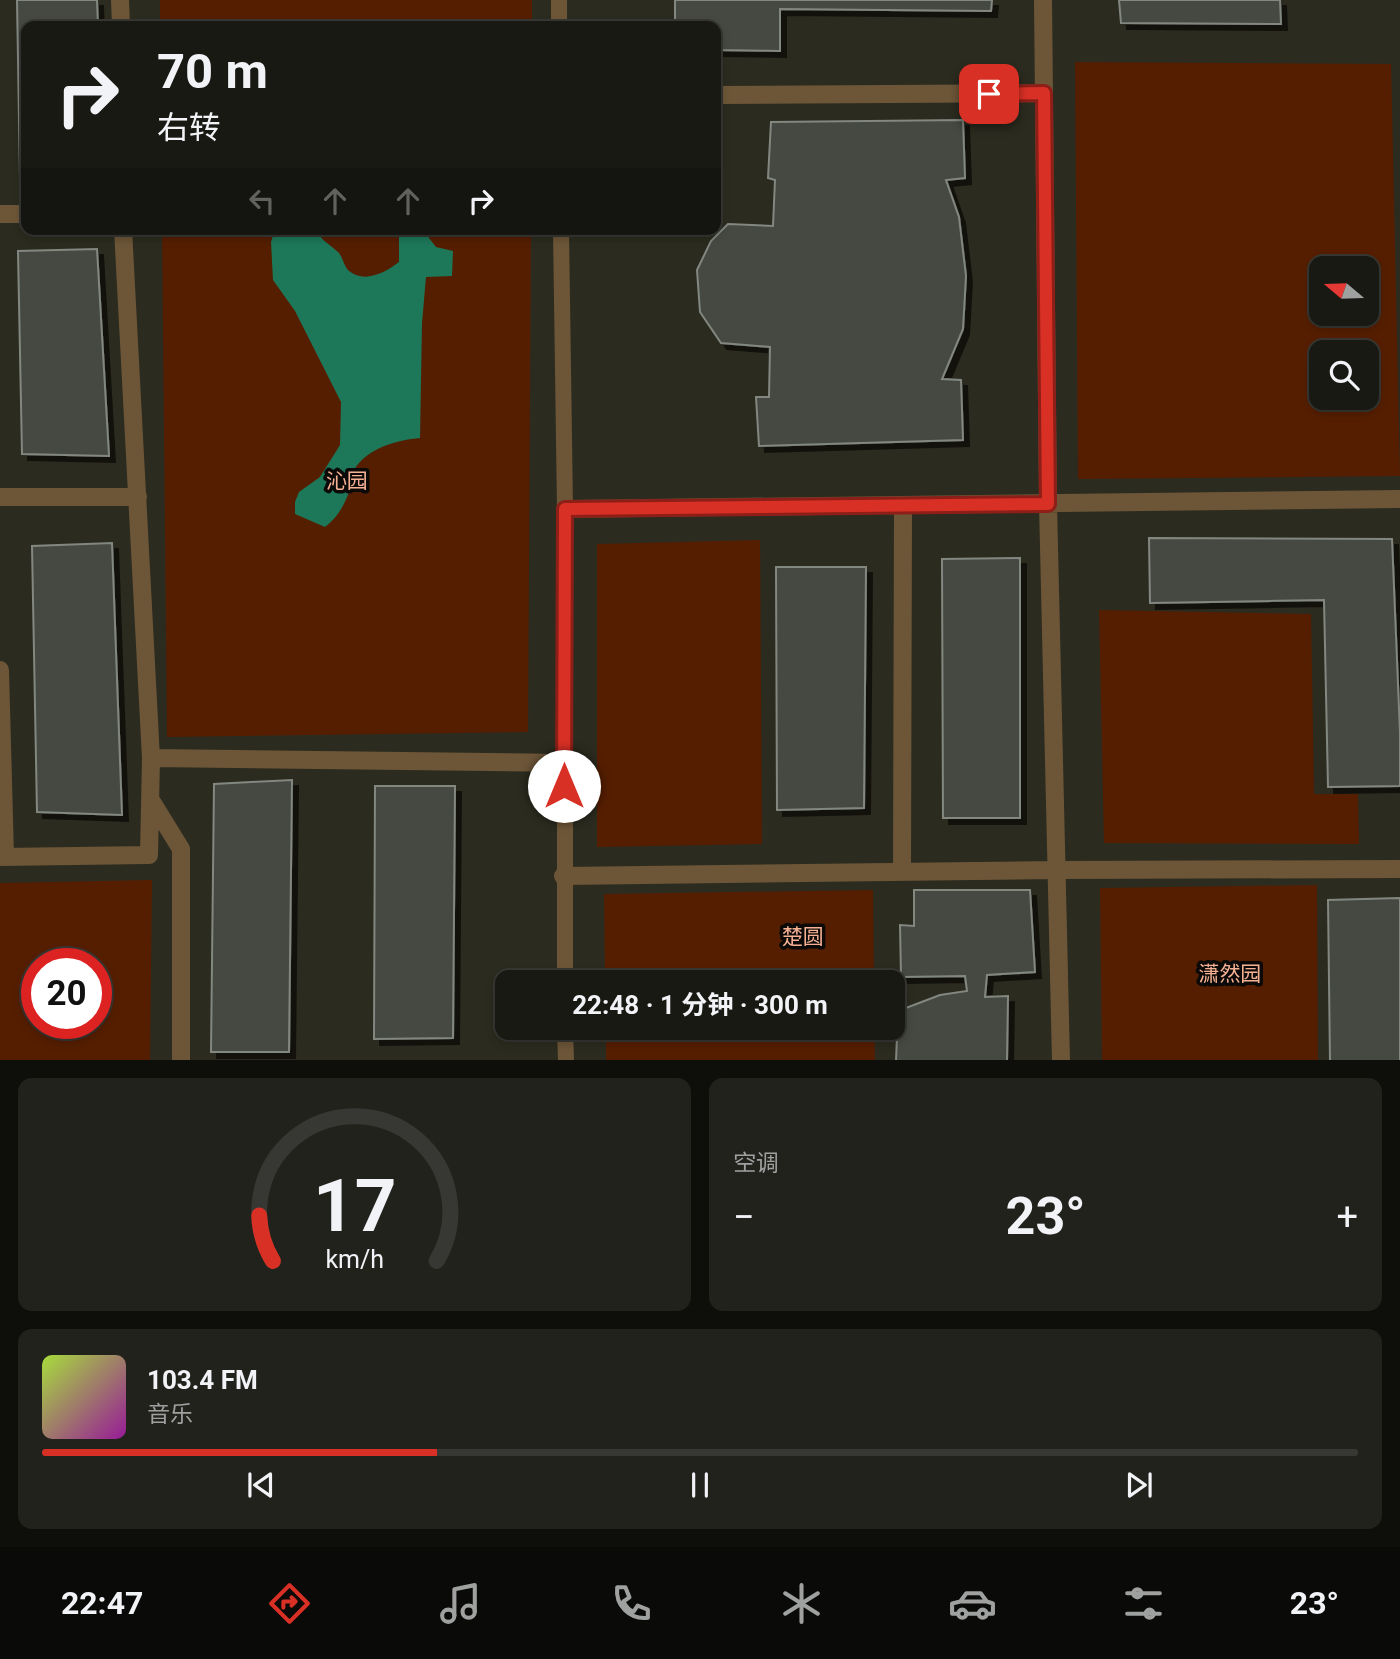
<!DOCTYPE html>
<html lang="zh">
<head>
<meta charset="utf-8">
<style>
  body { margin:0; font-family:Roboto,"Noto Sans SC",sans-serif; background:#22221d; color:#f1f3f6; height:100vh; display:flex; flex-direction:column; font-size:26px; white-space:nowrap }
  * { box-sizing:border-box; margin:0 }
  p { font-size:23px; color:#9fa0a0 }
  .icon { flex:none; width:38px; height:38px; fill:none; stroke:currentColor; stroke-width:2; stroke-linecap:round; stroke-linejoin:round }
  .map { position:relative; height:1060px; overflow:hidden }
  .drawer { display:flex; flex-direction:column; gap:18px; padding:18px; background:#0e0e0b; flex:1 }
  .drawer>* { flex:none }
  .hud { position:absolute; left:21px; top:21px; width:700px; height:214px; border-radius:14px; box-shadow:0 4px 10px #0003,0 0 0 2px #373834; background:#191914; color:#f1f3f6; overflow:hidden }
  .needle { width:46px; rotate:289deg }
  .controls { position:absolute; left:1309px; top:256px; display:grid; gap:14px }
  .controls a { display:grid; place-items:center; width:70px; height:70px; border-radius:14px; background:#191914; box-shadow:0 4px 10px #0003,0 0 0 2px #373834; font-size:35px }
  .speed { position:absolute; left:21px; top:948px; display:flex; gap:14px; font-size:35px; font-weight:700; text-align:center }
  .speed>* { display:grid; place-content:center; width:91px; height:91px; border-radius:50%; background:#191914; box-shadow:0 4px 10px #0003,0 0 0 2px #373834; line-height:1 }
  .speed .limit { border:10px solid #d22; background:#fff; color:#111 }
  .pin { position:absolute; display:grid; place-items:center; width:60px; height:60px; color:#fff; margin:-30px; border-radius:14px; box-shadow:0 4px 10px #0006 }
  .me { position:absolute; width:77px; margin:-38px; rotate:0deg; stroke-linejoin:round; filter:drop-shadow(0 0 5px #0008) }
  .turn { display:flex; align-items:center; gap:24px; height:147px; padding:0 21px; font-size:32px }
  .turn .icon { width:91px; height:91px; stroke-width:2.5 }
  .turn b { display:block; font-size:49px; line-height:60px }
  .lanes { display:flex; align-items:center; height:66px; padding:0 21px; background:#0003; justify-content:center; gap:35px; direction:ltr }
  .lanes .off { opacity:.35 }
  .big { font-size:52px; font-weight:700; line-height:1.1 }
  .drawer .tile { flex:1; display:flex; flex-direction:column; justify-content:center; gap:10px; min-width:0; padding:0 24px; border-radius:14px; background:#22221d }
  .drawer .dial { align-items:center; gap:0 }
  .dial svg { height:182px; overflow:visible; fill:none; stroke:#373834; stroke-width:7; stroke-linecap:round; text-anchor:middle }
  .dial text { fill:#f1f3f6; stroke:none }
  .song { display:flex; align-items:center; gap:21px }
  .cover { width:84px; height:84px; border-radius:10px; background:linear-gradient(135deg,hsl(80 70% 55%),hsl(300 70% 35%)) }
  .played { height:7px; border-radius:4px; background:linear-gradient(90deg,#d93025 30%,#373834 30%) }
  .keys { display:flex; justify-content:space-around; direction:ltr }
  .heat { display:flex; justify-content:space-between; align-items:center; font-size:38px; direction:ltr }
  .drawer .tiles { flex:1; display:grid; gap:18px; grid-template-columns:1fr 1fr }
  .tile:last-child { grid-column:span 2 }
  .trip { position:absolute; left:495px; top:970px; width:410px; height:70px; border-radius:14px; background:#191914; box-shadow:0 4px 10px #0003,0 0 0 2px #373834; font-weight:700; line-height:70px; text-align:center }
  .tab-bar { display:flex; height:112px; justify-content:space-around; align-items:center; background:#0a0a08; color:#9fa0a0 }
  .tab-bar .icon { width:49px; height:49px }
  .tab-bar .active { color:#d93025 }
  .tab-bar b { font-size:32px; color:#f1f3f6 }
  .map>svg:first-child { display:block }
  .built { fill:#2c2b1f; fill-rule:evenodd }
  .green { fill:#561e01; fill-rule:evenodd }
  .water { fill:#1d785a }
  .building { fill:#444942; stroke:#828780; stroke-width:2; filter:url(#shadow) }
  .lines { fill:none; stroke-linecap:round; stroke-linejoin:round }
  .lane { stroke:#6d5638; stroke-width:16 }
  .street { stroke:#6d5638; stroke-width:18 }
  .route-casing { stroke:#8d1f18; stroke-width:18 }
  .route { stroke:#d93025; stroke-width:12 }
  .labels { text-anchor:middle; stroke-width:7; stroke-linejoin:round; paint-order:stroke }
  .park-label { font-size:21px; fill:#f6b194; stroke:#0b0a08 }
</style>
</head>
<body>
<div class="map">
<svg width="1400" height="1061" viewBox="0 0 1400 1061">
  <defs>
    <filter id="shadow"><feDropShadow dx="6" dy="6" stdDeviation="0" flood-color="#0009"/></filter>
  </defs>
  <rect width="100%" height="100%" fill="#21211a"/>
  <path class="built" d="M 0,0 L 1400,0 L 1400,1060 L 0,1061 ZM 26,26 L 716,26 L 716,229 L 26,229 ZM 1321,268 L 1367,268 L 1367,313 L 1321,313 ZM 1321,352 L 1367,352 L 1367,397 L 1321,397 ZM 37,964 L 96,964 L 96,1024 L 37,1024 ZM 508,982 L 892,982 L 892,1027 L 508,1027 Z"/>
  <path class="green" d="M 160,0 L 532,0 L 532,26 L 160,26 Z
    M 1075,62 L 1391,64 L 1400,476 L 1078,479 ZM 1321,268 L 1367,268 L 1367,313 L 1321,313 ZM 1321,352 L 1367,352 L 1367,397 L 1321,397 Z
    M 162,229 L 531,229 L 528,732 L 167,737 Z
    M 760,540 L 762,844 L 597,847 L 597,544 Z
    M 1099,610 L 1311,614 L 1314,794 L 1358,794 L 1359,844 L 1104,843 Z
    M 152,880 L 150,1060 L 0,1060 L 0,883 ZM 96,964 L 96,1024 L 37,1024 L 37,964 Z
    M 1317,885 L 1318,1060 L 1102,1060 L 1100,888 Z
    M 873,890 L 874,982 L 605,982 L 604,894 Z
    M 606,1027 L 874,1027 L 875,1060 L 606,1060 Z"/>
  <path class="water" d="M 275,229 L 315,229 C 321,240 329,244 338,252 C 343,257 344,267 349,271 C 365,284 386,272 399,262 L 399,232 L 397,229 L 422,229 L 436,247 L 453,251 L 452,276 L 426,277 L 422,323 L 420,438 C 397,440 367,448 354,470 C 350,476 351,485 349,492 C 344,506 337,518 325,527 L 295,514 L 295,502 L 299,492 L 320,477 L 340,445 L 341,402 L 295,311 L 273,280 L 271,242 Z"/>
  <path class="building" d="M 17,0 L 97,0 L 98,26 L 26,26 L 26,179 L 20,179 Z
    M 675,0 L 992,0 L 991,11 L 780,9 L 780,51 L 716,50 L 716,26 L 675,26 Z
    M 1119,0 L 1280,0 L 1281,24 L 1121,23 Z
    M 963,120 L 965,178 L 946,180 L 959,217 L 966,276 L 963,329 L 942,379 L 961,380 L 963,440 L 759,446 L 756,397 L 769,397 L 770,347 L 721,343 L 700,312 L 697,270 L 711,241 L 728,224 L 773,226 L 775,180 L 768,178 L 771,122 Z
    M 97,249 L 109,456 L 22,454 L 18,251 Z
    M 1149,538 L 1392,539 L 1400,733 L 1400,786 L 1328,787 L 1324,600 L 1150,603 Z
    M 112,543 L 122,815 L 37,812 L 32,546 Z
    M 1020,558 L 1020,818 L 943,818 L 942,559 Z
    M 776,567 L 866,567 L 864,808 L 777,810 Z
    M 292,780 L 289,1052 L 211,1052 L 214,784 Z
    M 375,786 L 455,786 L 453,1038 L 374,1039 Z
    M 914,890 L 1030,890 L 1035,972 L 987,975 L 985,997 L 1008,996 L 1007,1061 L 896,1061 L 898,1011 L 940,995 L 967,991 L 965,976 L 901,977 L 900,925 L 914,926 Z
    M 1400,898 L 1400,1061 L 1330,1061 L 1328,900 Z"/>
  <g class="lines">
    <path class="lane" d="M 559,0 L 559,26
      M 561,229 L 565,509 L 565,982
      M 565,1027 L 566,1061"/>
    <path class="street" d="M 120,0 L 121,26
      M 1043,0 L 1048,504 L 1061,1061
      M 716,95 L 1044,93
      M 0,214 L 26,214
      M 123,229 L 151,758
      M 0,497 L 138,497
      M 565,509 L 1400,499
      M 0,670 L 5,856
      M 152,802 L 181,849 L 181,1061
      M 0,857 L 149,855 L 151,758 L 563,763
      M 902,872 L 903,506
      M 563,876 L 1057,870 L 1400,869"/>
  </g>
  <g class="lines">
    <g class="route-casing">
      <path id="route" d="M 564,786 L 565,509 L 1048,504 L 1044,93 L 989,94"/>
    </g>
    <use href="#route" class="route"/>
  </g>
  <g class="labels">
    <g class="park-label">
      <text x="347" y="488">沁园</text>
      <text x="803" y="944">楚圆</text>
      <text x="1230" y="981">潇然园</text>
    </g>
  </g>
</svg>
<div class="controls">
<a><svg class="needle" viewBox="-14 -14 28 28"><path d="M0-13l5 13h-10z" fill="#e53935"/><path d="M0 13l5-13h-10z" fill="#9fa0a0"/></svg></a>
<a><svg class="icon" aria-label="search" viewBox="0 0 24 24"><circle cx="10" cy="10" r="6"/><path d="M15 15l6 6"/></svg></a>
</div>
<div class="speed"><div class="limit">20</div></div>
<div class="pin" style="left:989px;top:94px;background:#d93025"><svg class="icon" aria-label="arrive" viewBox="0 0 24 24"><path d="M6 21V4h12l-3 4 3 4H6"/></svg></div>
<svg class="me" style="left:564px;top:786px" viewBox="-20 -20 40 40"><circle r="19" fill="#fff"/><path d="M0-13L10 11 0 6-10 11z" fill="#d93025"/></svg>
<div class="trip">22:48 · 1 分钟 · 300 m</div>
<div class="hud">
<div class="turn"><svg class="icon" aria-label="right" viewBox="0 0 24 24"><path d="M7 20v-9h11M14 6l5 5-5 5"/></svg><div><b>70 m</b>右转</div></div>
<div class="lanes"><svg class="icon off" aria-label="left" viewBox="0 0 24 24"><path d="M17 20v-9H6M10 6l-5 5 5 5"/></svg><svg class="icon off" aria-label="ahead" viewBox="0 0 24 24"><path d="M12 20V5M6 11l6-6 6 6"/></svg><svg class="icon off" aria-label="ahead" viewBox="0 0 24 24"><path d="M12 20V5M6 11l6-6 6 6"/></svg><svg class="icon" aria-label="right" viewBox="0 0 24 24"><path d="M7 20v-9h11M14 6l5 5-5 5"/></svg></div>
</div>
</div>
<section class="drawer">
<div class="tiles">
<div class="tile dial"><svg viewBox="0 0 100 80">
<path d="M14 69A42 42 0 1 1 86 69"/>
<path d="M14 69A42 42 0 0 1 8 49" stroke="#d93025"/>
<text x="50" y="56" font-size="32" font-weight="700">17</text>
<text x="50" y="72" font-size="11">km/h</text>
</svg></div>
<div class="tile"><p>空调</p>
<div class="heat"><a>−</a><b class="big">23°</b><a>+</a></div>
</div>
<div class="tile">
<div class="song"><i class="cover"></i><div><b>103.4 FM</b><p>音乐</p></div></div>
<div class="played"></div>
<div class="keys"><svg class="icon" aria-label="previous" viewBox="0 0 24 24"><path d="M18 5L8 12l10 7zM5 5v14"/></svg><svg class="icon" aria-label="pause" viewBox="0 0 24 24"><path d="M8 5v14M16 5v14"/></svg><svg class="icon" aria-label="next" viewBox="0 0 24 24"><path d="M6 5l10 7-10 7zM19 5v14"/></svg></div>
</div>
</div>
</section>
<nav class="tab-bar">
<b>22:47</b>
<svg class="icon active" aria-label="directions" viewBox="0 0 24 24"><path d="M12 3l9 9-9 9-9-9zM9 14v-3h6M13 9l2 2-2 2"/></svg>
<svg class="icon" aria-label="music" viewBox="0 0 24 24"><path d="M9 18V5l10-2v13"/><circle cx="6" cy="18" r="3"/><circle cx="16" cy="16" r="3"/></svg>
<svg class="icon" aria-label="phone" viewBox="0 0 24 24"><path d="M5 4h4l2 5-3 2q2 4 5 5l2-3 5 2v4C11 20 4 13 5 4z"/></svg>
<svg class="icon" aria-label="climate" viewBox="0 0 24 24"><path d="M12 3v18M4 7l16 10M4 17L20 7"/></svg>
<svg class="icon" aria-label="car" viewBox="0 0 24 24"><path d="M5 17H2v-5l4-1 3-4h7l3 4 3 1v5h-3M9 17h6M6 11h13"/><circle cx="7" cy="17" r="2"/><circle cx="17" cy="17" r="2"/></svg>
<svg class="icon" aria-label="filters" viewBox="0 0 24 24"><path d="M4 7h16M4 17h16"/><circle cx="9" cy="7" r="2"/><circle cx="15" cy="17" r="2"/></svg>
<b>23°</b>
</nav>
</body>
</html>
